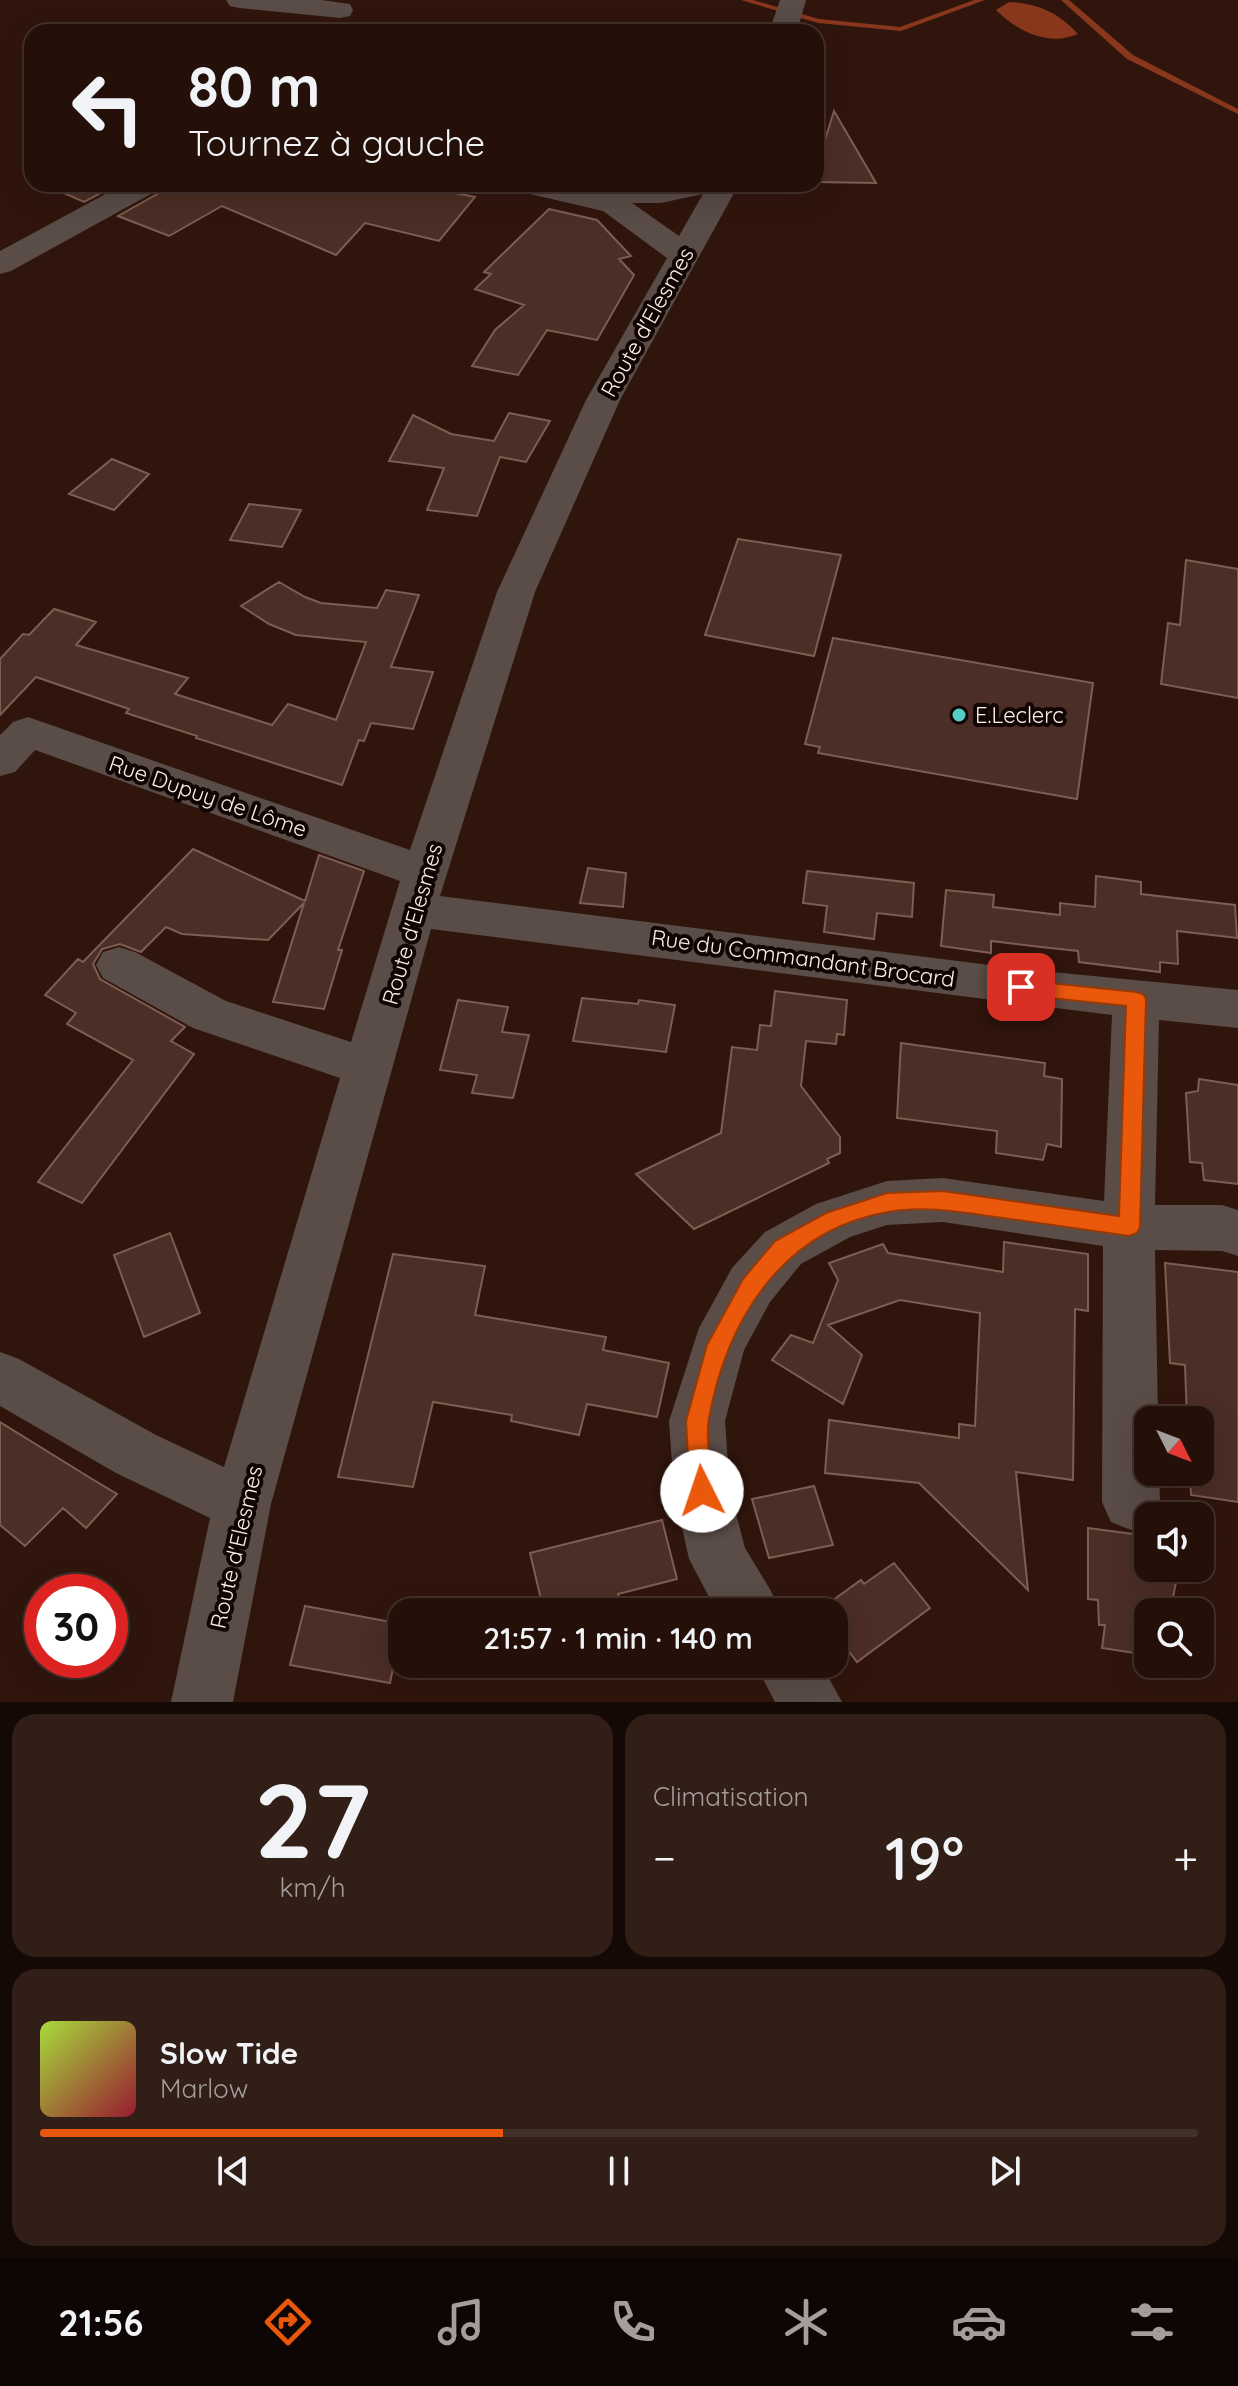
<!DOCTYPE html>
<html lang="fr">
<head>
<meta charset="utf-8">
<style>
  body { margin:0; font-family:Quicksand,sans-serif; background:#301e17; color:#f1f3f6; height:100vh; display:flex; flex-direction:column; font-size:30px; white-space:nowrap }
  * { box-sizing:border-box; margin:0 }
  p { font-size:26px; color:#a39d9c }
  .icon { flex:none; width:44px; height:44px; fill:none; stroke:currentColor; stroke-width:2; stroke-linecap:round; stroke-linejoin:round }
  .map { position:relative; height:1702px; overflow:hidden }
  .side { display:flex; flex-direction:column; gap:12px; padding:12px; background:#140905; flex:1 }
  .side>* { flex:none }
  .top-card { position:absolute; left:24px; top:24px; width:800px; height:168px; border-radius:24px; box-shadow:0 8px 32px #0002,0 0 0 2px #41302a; background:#241009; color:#f1f3f6; overflow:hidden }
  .needle { width:52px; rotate:132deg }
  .controls { position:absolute; left:1134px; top:1406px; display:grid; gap:16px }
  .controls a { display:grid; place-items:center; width:80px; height:80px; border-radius:16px; background:#241009; box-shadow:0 8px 32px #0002,0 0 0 2px #41302a; font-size:40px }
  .speed { position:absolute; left:24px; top:1574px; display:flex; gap:16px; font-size:40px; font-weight:700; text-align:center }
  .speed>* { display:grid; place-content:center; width:104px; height:104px; border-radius:50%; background:#241009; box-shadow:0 8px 32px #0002,0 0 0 2px #41302a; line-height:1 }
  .speed .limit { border:12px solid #d22; background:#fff; color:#111 }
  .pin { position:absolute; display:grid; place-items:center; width:68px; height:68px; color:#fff; margin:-34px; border-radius:16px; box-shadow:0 4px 12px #0006 }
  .me { position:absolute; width:88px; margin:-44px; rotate:356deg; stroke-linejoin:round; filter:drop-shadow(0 0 6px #0008) }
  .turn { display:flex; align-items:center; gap:28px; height:168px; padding:0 32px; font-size:36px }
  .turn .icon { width:104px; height:104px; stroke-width:2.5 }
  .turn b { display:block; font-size:56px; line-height:68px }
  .big { font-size:60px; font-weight:600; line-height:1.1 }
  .side .card { flex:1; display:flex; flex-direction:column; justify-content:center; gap:12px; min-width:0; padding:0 28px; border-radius:24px; background:#301e17 }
  .side .dial { align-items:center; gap:0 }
  .dial b { font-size:104px; line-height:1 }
  .song { display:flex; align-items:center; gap:24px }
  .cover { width:96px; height:96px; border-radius:12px; background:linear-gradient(135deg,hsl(80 70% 55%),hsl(350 70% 35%)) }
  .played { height:8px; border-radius:4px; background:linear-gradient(90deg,#ea580c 40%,#41302a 40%) }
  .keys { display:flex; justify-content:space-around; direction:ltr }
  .heat { display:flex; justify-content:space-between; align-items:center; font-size:44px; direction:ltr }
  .side .tiles { flex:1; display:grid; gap:12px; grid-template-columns:1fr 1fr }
  .card:last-child { grid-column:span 2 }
  .trip { position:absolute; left:388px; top:1598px; width:460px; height:80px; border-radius:24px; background:#241009; box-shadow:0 8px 32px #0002,0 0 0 2px #41302a; font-weight:600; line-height:80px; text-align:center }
  .menu { display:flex; height:128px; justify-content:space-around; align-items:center; background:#0e0604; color:#a39d9c }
  .menu .icon { width:56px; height:56px }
  .menu .on { color:#ea580c }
  .menu b { font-size:36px; color:#f1f3f6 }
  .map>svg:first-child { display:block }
  .water { fill:#89371c }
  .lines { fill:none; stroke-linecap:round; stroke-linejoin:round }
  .stream { fill:#89371c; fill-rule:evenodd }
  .building { fill:#4b2e25; stroke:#7e5d53; stroke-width:2 }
  .minor { fill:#5a4c47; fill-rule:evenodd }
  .route { fill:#ea580c; stroke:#983908; stroke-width:2 }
  .poi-dot { fill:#55cec5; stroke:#100503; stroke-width:3 }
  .labels { text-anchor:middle; stroke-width:8; stroke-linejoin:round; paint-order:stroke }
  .street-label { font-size:22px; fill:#feeee9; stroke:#100503 }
  .poi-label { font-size:22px; fill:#feeee9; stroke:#100503; text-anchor:start }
</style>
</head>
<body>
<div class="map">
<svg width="1238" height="1702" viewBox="0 0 1238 1702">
  <rect width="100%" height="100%" fill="#30150c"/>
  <path class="water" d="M 1009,2 C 1039,4 1057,12 1078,34 C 1049,47 1017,31 996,10 Z"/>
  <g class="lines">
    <path class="stream" d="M 741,0 L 753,0 L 819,19 L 900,27 L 974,0 L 985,0 L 901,31 L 818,23 Z
      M 1061,0 L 1069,0 L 1133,55 L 1238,109 L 1238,114 L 1127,59 Z"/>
  </g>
  <path class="building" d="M 834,111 L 876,183 L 816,182 L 816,169 Z
    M 43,184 L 118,184 L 84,202 Z
    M 165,184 L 409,184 L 475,197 L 439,241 L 365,223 L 336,255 L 222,206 L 169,236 L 118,216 L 159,193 Z
    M 549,209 L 597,220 L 631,256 L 619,259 L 634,275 L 597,340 L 547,330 L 518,375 L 472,366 L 495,330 L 524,305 L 475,289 L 491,274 L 484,272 Z
    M 509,413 L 550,421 L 526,462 L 500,457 L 477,516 L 427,510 L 444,468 L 389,461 L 413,415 L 451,434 L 494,441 Z
    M 112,459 L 149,474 L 114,510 L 69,494 Z
    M 249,504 L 301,510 L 282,547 L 230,540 Z
    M 738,539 L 841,555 L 814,656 L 705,635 Z
    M 1186,560 L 1238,569 L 1238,698 L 1161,684 L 1168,623 L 1180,625 Z
    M 279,582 L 305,597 L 321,603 L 377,608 L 386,590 L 419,595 L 391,667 L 433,672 L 413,729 L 371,723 L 364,741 L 359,740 L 342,785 L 196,738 L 197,736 L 126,713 L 129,709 L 36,677 L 0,715 L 0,659 L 23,634 L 29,635 L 54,609 L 96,622 L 76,645 L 188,678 L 175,694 L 272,725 L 288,704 L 336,720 L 366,642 L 296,635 L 269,624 L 241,606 Z
    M 833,638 L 1093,683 L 1077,799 L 818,753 L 820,747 L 805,744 Z
    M 193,849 L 305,901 L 319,855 L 364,871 L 338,950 L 342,950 L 324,1009 L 273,1002 L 304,903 L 268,940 L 182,934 L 166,927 L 141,952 L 120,944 L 102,949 L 93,964 L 100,979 L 185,1027 L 171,1041 L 194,1054 L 82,1203 L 38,1182 L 133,1060 L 67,1024 L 76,1013 L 45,995 L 78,959 L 83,962 Z
    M 588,868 L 626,873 L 623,907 L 580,903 Z
    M 807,871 L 914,883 L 912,917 L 877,913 L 874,939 L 824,932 L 827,906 L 803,903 Z
    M 1096,876 L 1141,882 L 1141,894 L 1235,905 L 1237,938 L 1177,931 L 1178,964 L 1160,962 L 1160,972 L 1079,962 L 1078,951 L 1041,947 L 991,941 L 991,953 L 941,946 L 946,890 L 994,895 L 993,907 L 1060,915 L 1060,903 L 1095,907 Z
    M 775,991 L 847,1000 L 844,1035 L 837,1034 L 836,1044 L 806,1041 L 801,1086 L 840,1137 L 840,1153 L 827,1159 L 829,1163 L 694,1229 L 636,1174 L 721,1133 L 732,1047 L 757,1050 L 760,1025 L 771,1026 Z
    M 582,998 L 638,1004 L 639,1000 L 675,1005 L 666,1052 L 573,1041 Z
    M 458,1000 L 508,1007 L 502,1032 L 529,1035 L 513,1098 L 472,1093 L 477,1075 L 440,1070 Z
    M 901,1043 L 1045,1063 L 1044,1076 L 1062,1079 L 1061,1147 L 1047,1144 L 1043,1160 L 996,1153 L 997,1131 L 897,1118 Z
    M 1199,1079 L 1238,1085 L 1238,1184 L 1204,1180 L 1202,1163 L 1190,1162 L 1186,1093 L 1198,1091 Z
    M 170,1233 L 200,1313 L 144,1337 L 114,1255 Z
    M 1004,1242 L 1088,1254 L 1088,1311 L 1075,1309 L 1073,1480 L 1016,1472 L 1028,1590 L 919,1483 L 825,1473 L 829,1420 L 959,1438 L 959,1424 L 975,1426 L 980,1313 L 900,1300 L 828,1325 L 862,1355 L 843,1404 L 772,1360 L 791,1335 L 813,1343 L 838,1280 L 829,1263 L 883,1244 L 888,1253 L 1003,1272 Z
    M 393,1254 L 485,1266 L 475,1315 L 606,1337 L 603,1350 L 669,1363 L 657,1417 L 587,1404 L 579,1435 L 511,1421 L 512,1415 L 433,1402 L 413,1487 L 338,1477 Z
    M 1165,1263 L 1238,1272 L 1238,1502 L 1191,1495 L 1190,1472 L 1200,1472 L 1200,1420 L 1187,1420 L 1185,1365 L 1170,1363 Z
    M 0,1422 L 92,1479 L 117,1494 L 86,1528 L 63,1508 L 25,1546 L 0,1525 Z
    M 814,1486 L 833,1545 L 769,1558 L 752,1499 Z
    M 662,1520 L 677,1579 L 618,1594 L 623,1612 L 544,1612 L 530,1553 Z
    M 1088,1528 L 1148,1536 L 1148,1568 L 1179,1568 L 1170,1612 L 1148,1612 L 1148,1655 L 1102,1648 L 1105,1625 L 1099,1625 L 1098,1600 L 1088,1599 Z
    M 894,1563 L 930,1608 L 857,1662 L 834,1632 L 834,1612 L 818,1611 L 861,1580 L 864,1584 Z
    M 305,1606 L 402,1624 L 390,1683 L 290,1665 Z"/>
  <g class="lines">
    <path class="minor" d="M 226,0 L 321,0 L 350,4 L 353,10 L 350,16 L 340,18 L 239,8 L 230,6 Z
      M 780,0 L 806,0 L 797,32 L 769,32 Z
      M 124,184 L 162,184 L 158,190 L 11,271 L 0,274 L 0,251 Z
      M 509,184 C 533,184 572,189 592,184 L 739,184 L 620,400 L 535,592 L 440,896 L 1021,969 L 1238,990 L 1238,1028 L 1159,1020 L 1155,1205 L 1222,1205 L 1238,1210 L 1238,1256 L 1222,1251 L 1155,1250 L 1158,1420 L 1148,1420 L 1148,1472 L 1159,1472 L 1160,1502 L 1154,1516 L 1148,1516 L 1148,1523 L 1131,1530 L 1111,1522 L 1102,1502 L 1103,1246 L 943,1222 L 887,1225 L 850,1237 L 801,1264 L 770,1302 L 744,1350 L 725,1421 L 730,1491 L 745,1548 L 771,1591 L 780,1612 L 717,1612 L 689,1559 L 674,1491 L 669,1421 L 699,1328 L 732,1268 L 765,1232 L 816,1204 L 887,1181 L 943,1178 L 1104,1201 L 1112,1015 L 431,929 L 271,1504 L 233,1702 L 171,1702 L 210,1518 L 116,1473 L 0,1406 L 0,1352 L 19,1359 L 156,1435 L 224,1467 L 340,1078 L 193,1028 L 103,978 L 96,965 L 103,952 L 119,947 L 135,952 L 226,1001 L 351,1042 L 400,881 L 35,750 L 15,772 L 0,776 L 0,735 L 13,722 L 28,717 L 410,850 L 497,592 L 586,400 L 667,258 L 603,211 L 513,190 ZM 703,194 L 679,236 L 632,203 L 661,203 Z
      M 755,1664 L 821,1664 L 842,1702 L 775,1702 Z"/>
  </g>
  <path class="route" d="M 1021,980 L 1136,992 L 1143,994 L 1146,999 L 1140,1227 L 1137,1233 L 1129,1236 C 1087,1230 1045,1224 1003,1218 C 965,1213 926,1205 888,1212 C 782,1230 727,1320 709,1418 C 705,1441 712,1469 713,1491 L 710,1499 L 702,1503 L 693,1499 L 690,1491 L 686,1421 L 707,1345 L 743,1279 L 775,1241 L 826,1213 L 887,1193 L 943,1191 L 1119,1216 L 1126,1006 L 1021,995 L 1014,993 L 1011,987 L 1014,982 Z"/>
  <circle class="poi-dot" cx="959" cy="715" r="8"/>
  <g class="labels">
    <g class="street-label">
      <text transform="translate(647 322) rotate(-61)" y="8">Route d'Elesmes</text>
      <text transform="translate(208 796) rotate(19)" y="8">Rue Dupuy de Lôme</text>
      <text transform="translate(412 924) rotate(-74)" y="8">Route d'Elesmes</text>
      <text transform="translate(803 958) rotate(8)" y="8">Rue du Commandant Brocard</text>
      <text transform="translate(236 1547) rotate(-77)" y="8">Route d'Elesmes</text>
    </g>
    <g class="poi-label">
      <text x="975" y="723">E.Leclerc</text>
    </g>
  </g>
</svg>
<div class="controls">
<a><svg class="needle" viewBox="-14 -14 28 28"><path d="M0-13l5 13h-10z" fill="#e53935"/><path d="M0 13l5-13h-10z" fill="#a39d9c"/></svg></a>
<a><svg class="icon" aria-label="sound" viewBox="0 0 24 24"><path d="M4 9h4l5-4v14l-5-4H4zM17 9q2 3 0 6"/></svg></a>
<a><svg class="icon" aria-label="search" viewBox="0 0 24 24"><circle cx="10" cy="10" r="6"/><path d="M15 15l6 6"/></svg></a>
</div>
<div class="speed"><div class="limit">30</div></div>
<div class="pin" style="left:1021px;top:987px;background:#d93025"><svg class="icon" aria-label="arrive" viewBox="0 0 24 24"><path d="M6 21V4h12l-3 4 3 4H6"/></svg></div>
<svg class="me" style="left:702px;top:1491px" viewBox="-20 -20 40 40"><circle r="19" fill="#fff"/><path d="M0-13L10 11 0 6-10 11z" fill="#ea580c"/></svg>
<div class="trip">21:57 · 1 min · 140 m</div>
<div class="top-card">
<div class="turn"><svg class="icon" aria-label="left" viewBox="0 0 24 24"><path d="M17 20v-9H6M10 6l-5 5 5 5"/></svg><div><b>80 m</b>Tournez à gauche</div></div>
</div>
</div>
<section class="side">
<div class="tiles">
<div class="card dial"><b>27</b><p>km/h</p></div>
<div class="card"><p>Climatisation</p>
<div class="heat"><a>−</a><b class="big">19°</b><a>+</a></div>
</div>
<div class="card">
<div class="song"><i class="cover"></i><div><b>Slow Tide</b><p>Marlow</p></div></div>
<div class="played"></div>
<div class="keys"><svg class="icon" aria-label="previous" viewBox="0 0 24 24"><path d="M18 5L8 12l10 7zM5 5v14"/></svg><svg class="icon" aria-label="pause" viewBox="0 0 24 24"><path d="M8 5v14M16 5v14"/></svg><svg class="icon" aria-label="next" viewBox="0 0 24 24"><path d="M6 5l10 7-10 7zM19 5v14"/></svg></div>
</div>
</div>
</section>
<nav class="menu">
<b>21:56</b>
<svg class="icon on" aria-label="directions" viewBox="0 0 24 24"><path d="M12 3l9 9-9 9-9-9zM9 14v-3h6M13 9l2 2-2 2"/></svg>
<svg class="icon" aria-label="music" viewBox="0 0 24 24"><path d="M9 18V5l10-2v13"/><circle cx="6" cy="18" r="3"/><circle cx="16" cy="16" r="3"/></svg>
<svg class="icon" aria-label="phone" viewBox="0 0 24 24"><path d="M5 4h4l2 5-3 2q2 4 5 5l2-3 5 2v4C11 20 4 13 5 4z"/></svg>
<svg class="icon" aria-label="climate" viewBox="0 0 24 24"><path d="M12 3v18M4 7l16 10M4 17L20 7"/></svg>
<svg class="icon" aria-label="car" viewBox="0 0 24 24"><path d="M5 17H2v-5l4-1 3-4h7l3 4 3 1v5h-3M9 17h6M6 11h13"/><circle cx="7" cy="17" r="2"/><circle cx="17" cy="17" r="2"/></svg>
<svg class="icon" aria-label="filters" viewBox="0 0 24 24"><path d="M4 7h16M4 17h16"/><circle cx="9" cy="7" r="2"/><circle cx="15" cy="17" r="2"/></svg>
</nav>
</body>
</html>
